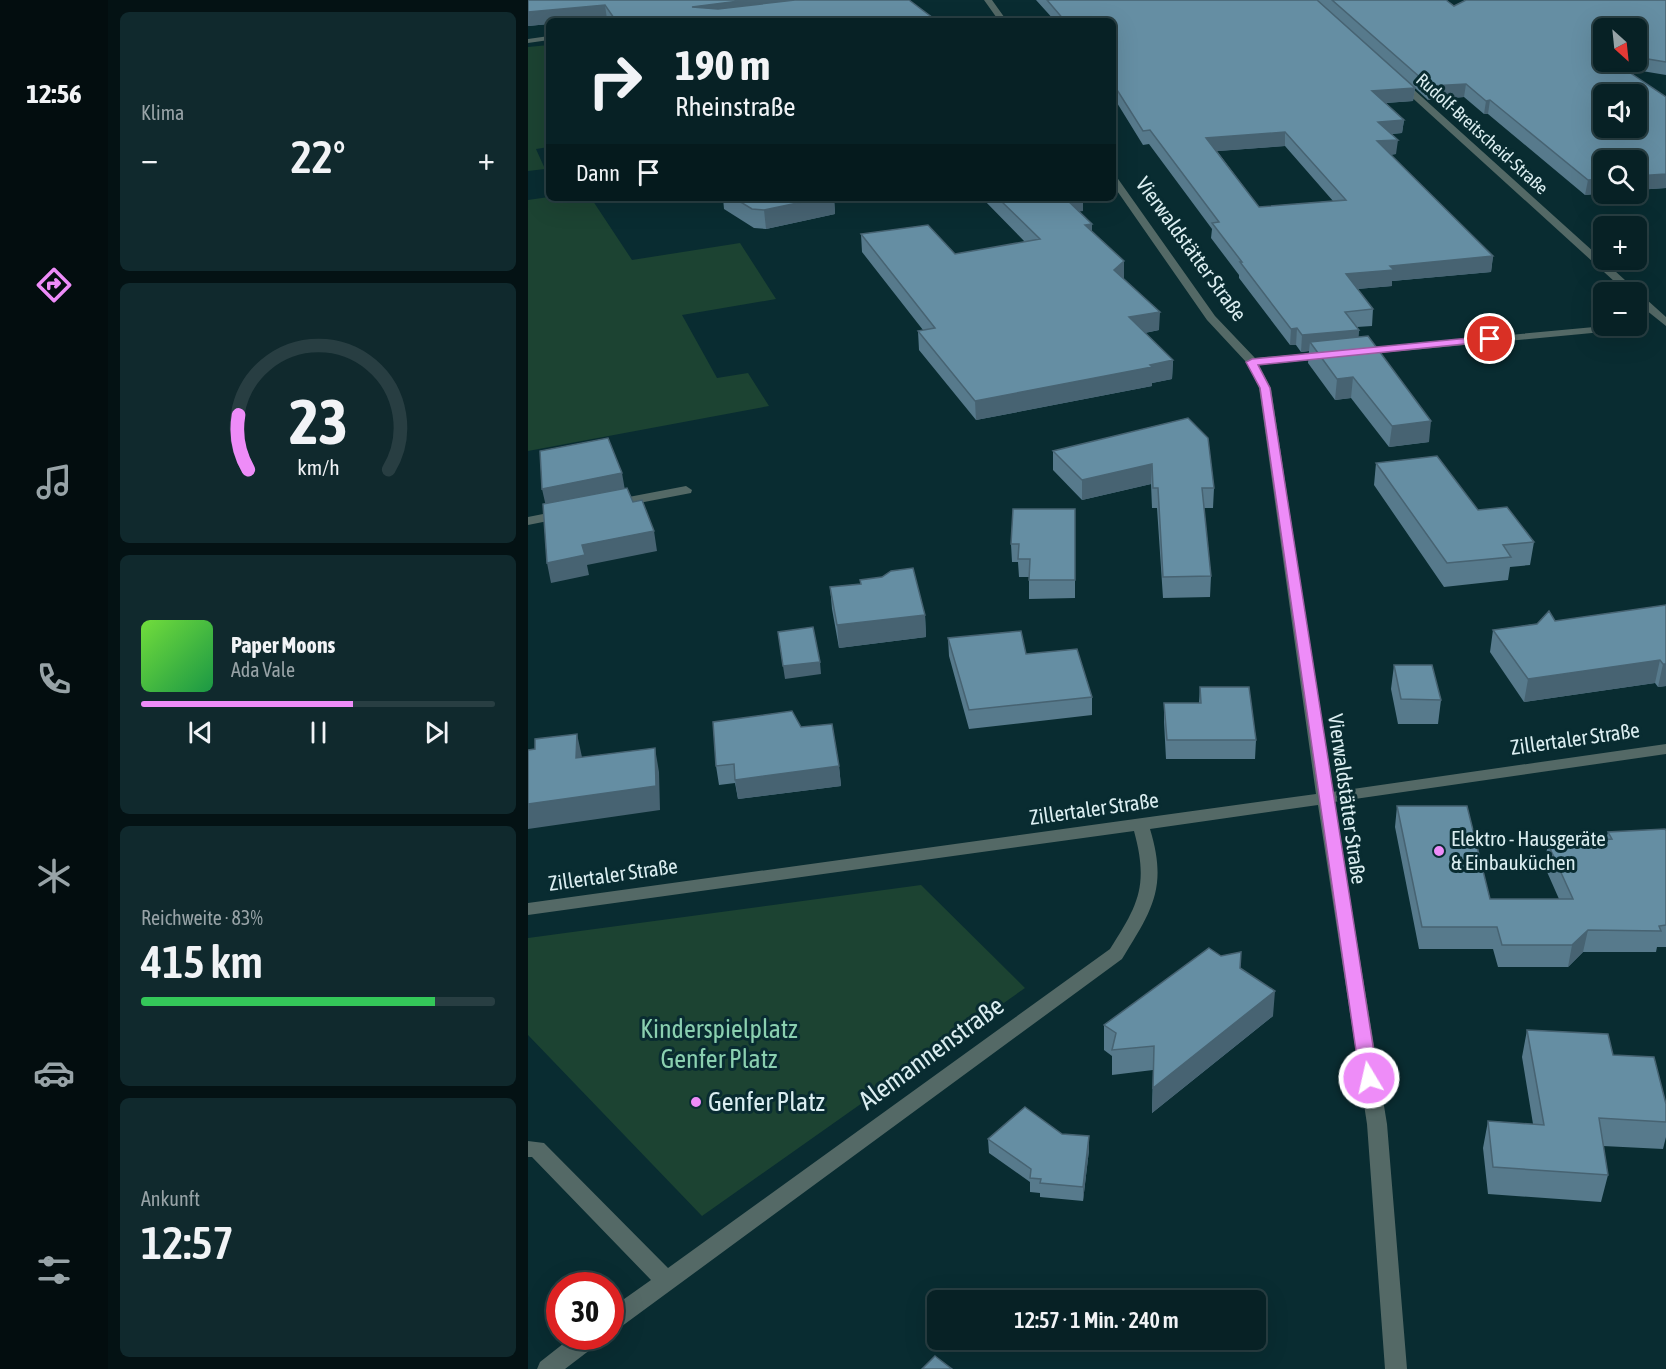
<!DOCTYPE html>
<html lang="de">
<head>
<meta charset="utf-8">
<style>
  body { margin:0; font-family:"Asap Condensed",sans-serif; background:#10292d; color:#f1f3f6; height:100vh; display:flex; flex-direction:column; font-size:22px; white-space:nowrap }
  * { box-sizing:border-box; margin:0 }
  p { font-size:20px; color:#98a3a7 }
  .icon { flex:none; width:33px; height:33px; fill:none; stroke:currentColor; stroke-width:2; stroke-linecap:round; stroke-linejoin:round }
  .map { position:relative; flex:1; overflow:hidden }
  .drawer { display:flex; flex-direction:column; gap:12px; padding:12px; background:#041214; width:420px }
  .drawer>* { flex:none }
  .hud { position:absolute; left:18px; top:18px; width:570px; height:183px; border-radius:9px; box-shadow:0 6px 24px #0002,0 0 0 2px #283e42; background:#072125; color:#f1f3f6; overflow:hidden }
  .needle { width:39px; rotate:153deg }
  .tools { position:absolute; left:1065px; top:18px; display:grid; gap:12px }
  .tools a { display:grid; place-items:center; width:54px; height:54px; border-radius:9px; background:#072125; box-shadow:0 6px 24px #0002,0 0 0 2px #283e42; font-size:30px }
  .speed { position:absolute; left:18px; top:1272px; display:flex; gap:12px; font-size:30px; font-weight:700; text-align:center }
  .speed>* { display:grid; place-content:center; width:78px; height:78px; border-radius:50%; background:#072125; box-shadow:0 6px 24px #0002,0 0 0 2px #283e42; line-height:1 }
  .speed .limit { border:9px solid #d22; background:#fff; color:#111 }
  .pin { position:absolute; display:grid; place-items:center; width:51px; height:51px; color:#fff; margin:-26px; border:3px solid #fff; border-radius:50%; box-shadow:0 2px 6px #0007 }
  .me { position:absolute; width:66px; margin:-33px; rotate:351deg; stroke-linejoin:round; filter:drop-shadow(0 0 4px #0008) }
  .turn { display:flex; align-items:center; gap:21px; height:126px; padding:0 30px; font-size:27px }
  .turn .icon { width:78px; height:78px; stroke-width:2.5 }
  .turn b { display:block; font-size:42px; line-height:51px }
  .then { display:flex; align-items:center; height:57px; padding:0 30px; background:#0003; gap:12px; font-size:22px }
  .big { font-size:45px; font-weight:600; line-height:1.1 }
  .drawer .widget { flex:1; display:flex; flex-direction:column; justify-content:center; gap:9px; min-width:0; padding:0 21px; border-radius:9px; background:#10292d }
  .drawer .dial { align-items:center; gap:0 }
  .dial svg { height:156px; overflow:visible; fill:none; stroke:#283e42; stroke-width:7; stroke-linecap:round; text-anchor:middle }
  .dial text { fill:#f1f3f6; stroke:none }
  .song { display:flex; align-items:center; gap:18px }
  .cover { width:72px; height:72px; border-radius:9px; background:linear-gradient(135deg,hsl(100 70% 55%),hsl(140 70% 35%)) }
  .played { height:6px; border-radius:3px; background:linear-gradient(90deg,#ee8cf8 60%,#283e42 60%) }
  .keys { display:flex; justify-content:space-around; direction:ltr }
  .heat { display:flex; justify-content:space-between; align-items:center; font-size:33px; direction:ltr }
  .charge { height:9px; border-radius:4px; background:linear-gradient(90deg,#34c759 83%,#283e42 0) }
  .trip { position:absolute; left:399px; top:1290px; width:339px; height:60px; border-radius:9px; background:#072125; box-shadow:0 6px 24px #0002,0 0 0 2px #283e42; font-weight:600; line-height:60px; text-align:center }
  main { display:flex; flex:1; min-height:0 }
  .menu { display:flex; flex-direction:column; width:108px; justify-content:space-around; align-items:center; background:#030d0f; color:#98a3a7 }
  .menu .icon { width:42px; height:42px }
  .menu .on { color:#ee8cf8 }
  .menu b { font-size:27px; color:#f1f3f6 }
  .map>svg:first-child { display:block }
  .green { fill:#1c4332 }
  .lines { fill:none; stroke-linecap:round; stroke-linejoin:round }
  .minor { fill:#546966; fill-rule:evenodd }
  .wall { fill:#577a8c; fill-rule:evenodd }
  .shaded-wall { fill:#476372 }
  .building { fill:#658ea3; stroke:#476372; stroke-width:1.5; fill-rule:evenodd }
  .route { fill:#ee8cf8; stroke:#9b5ba1; stroke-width:1.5 }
  .poi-dot { fill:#ee8cf8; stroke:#092c31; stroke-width:2 }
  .labels { text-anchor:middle; stroke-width:6; stroke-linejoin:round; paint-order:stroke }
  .far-street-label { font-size:18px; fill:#dbeef1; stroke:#092c31 }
  .street-label { font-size:21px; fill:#dbeef1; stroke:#092c31 }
  .poi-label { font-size:21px; fill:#dbeef1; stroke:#092c31; text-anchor:start }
  .near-park-label { font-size:26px; fill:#8ad0b0; stroke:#092c31 }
  .near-street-label { font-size:26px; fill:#dbeef1; stroke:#092c31 }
  .near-poi-label { font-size:26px; fill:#dbeef1; stroke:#092c31; text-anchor:start }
</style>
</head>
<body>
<main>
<nav class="menu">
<b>12:56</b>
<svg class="icon on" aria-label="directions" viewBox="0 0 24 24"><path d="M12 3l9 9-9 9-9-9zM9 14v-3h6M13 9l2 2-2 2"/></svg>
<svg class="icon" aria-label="music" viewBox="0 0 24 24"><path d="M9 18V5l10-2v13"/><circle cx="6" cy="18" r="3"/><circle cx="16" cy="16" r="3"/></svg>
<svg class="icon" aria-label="phone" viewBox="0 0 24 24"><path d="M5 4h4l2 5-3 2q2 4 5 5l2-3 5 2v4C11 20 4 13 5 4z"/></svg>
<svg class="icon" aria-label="climate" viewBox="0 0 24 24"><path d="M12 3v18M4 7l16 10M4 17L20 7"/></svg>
<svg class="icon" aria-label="car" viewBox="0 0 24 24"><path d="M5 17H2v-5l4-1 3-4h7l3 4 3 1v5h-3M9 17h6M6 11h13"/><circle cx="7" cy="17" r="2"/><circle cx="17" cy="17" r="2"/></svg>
<svg class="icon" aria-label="filters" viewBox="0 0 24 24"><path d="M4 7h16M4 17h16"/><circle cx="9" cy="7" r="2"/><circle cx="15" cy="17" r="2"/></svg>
</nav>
<section class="drawer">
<div class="widget"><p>Klima</p>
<div class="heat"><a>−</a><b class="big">22°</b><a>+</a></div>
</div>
<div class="widget dial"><svg viewBox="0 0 100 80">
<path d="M14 69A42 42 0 1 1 86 69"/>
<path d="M14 69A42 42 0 0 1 9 41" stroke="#ee8cf8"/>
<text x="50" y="56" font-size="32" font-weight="700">23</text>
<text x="50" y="72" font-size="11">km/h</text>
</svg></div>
<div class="widget">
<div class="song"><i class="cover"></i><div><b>Paper Moons</b><p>Ada Vale</p></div></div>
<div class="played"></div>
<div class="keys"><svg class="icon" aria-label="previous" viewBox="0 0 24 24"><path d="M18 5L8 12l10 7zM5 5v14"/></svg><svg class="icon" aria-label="pause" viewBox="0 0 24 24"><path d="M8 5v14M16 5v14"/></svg><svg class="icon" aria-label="next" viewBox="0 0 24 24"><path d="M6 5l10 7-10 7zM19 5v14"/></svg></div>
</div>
<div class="widget"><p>Reichweite · 83%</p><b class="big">415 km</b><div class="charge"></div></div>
<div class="widget"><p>Ankunft</p><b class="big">12:57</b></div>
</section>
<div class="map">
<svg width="1138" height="1369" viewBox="0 0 1138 1369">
  <rect width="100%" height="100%" fill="#092c31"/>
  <path class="green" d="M 21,45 L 21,147 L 8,149 L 17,169 L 0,171 L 0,47 Z
    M 21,197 L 63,198 L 104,260 L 212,243 L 248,299 L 154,315 L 189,378 L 220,373 L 241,406 L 0,451 L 0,200 Z
    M 393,885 L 497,988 L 174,1216 L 0,1035 L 0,938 Z"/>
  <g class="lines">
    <path class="minor" d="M 456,0 L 464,0 L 479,21 L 471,21 Z
      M 21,36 L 21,40 L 0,43 L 0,39 Z
      M 868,79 L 874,79 L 1138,317 L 1138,326 L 1108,302 L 1108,292 L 1098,292 L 868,83 Z
      M 585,175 L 588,176 L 687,316 L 727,358 L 801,352 L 807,355 L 801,358 L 731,365 L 743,388 L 804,792 L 1138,744 L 1138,754 L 806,802 L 859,1124 L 879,1369 L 857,1369 L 839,1124 L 790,805 L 622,829 C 640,888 624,910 594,959 L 90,1329 L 82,1332 L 82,1309 L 123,1280 L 4,1157 L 0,1157 L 0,1141 L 16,1143 L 140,1268 L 582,949 C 610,905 621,886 606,831 L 0,915 L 0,903 L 788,794 L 731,388 L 719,363 L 679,320 L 585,185 Z
      M 1108,323 L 1111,326 L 1106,329 L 831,355 L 825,352 L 831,349 L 1077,326 L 1108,326 Z
      M 158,486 L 164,490 L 163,493 L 85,508 L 79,504 L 85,500 Z
      M 35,510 L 42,514 L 40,517 L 0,525 L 0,517 Z
      M 45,1336 L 74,1336 L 71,1343 L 37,1369 L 9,1369 L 12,1362 Z"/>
  </g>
  <path class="wall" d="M 0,0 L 409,21 L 80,21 L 79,19 L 58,21 L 21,21 L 21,24 L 0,26 Z
    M 508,0 L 918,0 L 926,6 L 1138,0 L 1138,75 L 1096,68 L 1138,188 L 1108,190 L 1108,160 L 1076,160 L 1076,193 L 1057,195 L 960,114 L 956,114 L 936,97 L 900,100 L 887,88 L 885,101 L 858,103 L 876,120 L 874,133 L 864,134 L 868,154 L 862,155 L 965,256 L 963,272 L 864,281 L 864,286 L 829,289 L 845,309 L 844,326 L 829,327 L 831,330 L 830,337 L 901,442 L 861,447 L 823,398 L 807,400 L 780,363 L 781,351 L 773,352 L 768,345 L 762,345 L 711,278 L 711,275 L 683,238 L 684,229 L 621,144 L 615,145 L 586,98 L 585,21 L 527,21 ZM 1076,28 L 1108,28 L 1108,62 L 1076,62 ZM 757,146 L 805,201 L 731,207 L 689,151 Z
    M 195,198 L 306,198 L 307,214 L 238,229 L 226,228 L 196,209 Z
    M 454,198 L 555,198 L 555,211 L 551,211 L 564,224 L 564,232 L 596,261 L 596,279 L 631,330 L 617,333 L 645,360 L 644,379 L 624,383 L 624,386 L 448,420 L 391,350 L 390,331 L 395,330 L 334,252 L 333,234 L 427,254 L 497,242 Z
    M 660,418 L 686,488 L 685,508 L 676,508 L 683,576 L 682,597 L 635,598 L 629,508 L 624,508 L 623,484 L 554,500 L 525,470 L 525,451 Z
    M 848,463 L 950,510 L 1006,542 L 1002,565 L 982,567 L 980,580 L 916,587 L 846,485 Z
    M 547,509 L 547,598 L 501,599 L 501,577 L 491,577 L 490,562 L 484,562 L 483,544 Z
    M 332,580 L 397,615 L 398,637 L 311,648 L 304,609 L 302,587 L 332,584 Z
    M 1138,605 L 1138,686 L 1130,687 L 1127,683 L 996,702 L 962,652 L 965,630 Z
    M 420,638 L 498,654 L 564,697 L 564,715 L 441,729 L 421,656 Z
    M 866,665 L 913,700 L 910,724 L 870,724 L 863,689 Z
    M 672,687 L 728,740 L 727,759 L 638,759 L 636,722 L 636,703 L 671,703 Z
    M 273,727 L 311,766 L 313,786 L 210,799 L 207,783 L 191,785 L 188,766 Z
    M 869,806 L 962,899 L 1031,899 L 1016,865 L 1020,844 L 1078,840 L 1080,832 L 1138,831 L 1138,947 L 1129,947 L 1128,952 L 1055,952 L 1040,967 L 970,967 L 965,949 L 891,949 L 867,827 Z
    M 713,952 L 712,968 L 745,1016 L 624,1113 L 625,1070 L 584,1075 L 584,1056 L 576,1050 L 576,1025 L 693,956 Z
    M 999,1030 L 1085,1055 L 1138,1104 L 1138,1137 L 1135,1149 L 1075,1146 L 1080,1175 L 1073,1202 L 960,1194 L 955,1148 L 960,1121 L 1005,1124 L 994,1057 Z
    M 534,1134 L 561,1150 L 555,1201 L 512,1197 L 512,1193 L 502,1192 L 502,1182 L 461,1153 L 460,1139 Z"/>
  <path class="shaded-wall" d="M 219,0 L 319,0 L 167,21 L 164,7 Z
    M 77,5 L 79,19 L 58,21 L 21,21 L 21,24 L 0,26 L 0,12 Z
    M 938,84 L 936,97 L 900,100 L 902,86 Z
    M 585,85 L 586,85 L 586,98 L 585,98 Z
    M 887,88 L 885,101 L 843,104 L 844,91 Z
    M 962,100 L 960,114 L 956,114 L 958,101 Z
    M 876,120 L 874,133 L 849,135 L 850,122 Z
    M 757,132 L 757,146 L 678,152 L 678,138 Z
    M 870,140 L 868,154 L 848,156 L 849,141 Z
    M 1138,174 L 1138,188 L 1108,190 L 1108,176 Z
    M 1076,179 L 1076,193 L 1057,195 L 1060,180 Z
    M 293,198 L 306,198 L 307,214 L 238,229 L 236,210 Z
    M 536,198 L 555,198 L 555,211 L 536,214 Z
    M 564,224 L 564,241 L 557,225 Z
    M 965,256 L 963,272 L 864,281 L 864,286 L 817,290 L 818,274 L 862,266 Z
    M 596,261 L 596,279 L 586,288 L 586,270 Z
    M 632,312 L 631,330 L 601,336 L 601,317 Z
    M 769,328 L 768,345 L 762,345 L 763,329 Z
    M 831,330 L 830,346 L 782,342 L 781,351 L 773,352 L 774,335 Z
    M 645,360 L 644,379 L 624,383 L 624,386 L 448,420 L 447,401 Z
    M 825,377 L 823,398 L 807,400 L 809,379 Z
    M 903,421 L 901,442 L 861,447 L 864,426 Z
    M 624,464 L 623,484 L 554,500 L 554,480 Z
    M 94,473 L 98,496 L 19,511 L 14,489 Z
    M 126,531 L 129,551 L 59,565 L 61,575 L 23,583 L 19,563 L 54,545 Z
    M 397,615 L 398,637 L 311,648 L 309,625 Z
    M 1132,660 L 1127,683 L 996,702 L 1000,679 Z
    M 292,662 L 293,674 L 257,679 L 255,666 Z
    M 1135,664 L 1138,664 L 1138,686 L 1130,687 Z
    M 49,734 L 54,757 L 48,758 Z
    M 127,748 L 131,772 L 132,810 L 0,829 L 0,804 Z
    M 311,766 L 313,786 L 210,799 L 207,780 Z
    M 1060,930 L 1055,952 L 1040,967 L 1044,945 Z
    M 747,991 L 745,1016 L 624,1113 L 625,1088 Z
    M 561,1136 L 561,1150 L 555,1201 L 555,1187 Z"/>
  <path class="building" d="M 0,0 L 219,0 L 164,7 L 190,9 L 267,0 L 381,0 L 409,21 L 88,21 L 77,5 L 0,12 Z
    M 519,0 L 789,0 L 887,88 L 844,91 L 876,120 L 850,122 L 870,140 L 849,141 L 965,256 L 862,266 L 866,270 L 818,274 L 845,309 L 817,312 L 831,330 L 774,335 L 769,328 L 763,329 L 712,262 L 714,262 L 684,223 L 691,222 L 622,130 L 615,131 L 586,85 L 585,85 L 585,21 L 537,21 ZM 757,132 L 818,200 L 731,207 L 678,138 Z
    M 804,0 L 918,0 L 926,6 L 938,0 L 1138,0 L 1138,62 L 1108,57 L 1108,28 L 1076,28 L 1076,51 L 1070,50 L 1076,54 L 1076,62 L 1086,62 L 1138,97 L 1138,174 L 1108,176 L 1108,160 L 1076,160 L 1076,179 L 1060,180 L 962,100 L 958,101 L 938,84 L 902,86 ZM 1076,94 L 1108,94 L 1108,128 L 1076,128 Z
    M 206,198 L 293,198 L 236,210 L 224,209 Z
    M 470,198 L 537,198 L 564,224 L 557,225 L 596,261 L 586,270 L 632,312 L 601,317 L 645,360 L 622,365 L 624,367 L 447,401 L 390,331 L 407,328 L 333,234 L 400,225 L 427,254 L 512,239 Z
    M 840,336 L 903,421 L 864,426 L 825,377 L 809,379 L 782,342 Z
    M 660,418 L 680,438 L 686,488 L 674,488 L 683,576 L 635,577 L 630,488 L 625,488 L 624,464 L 554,480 L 525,451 Z
    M 80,438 L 94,473 L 14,489 L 12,451 Z
    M 909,456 L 950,510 L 979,507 L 1006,542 L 975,545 L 983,557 L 919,563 L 848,463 Z
    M 99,488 L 105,502 L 114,500 L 126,531 L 54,545 L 57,555 L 19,563 L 15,504 Z
    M 485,509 L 547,509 L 547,580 L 501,580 L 502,559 L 490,559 L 491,544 L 483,544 Z
    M 385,568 L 397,615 L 309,625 L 302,587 L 333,584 L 332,580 L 354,577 L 363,571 Z
    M 1138,605 L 1138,664 L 1135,664 L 1132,660 L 1000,679 L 965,630 L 1009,624 L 1021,611 L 1027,621 Z
    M 285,627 L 292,662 L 255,666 L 250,632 Z
    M 493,631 L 498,654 L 549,649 L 564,697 L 441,710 L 420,638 Z
    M 866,665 L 904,665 L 913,700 L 873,699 Z
    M 672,687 L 721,687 L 728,740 L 639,740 L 636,703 L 673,703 Z
    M 264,711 L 273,727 L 304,724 L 311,766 L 207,780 L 206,764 L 188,766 L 185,722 Z
    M 49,734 L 48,758 L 127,748 L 128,786 L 0,804 L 0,750 L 7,749 L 7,739 Z
    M 869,806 L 939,806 L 962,899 L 1045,899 L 1020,844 L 1084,839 L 1080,832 L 1137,829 L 1138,831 L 1138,925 L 1131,926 L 1133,931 L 1060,930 L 1044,945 L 974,945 L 969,927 L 894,927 Z
    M 681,948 L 693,956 L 713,952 L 712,968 L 747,991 L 625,1088 L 626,1046 L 584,1050 L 588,1033 L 576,1025 Z
    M 999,1030 L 1080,1034 L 1085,1055 L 1126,1057 L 1138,1104 L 1138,1122 L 1071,1118 L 1080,1175 L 965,1167 L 960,1121 L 1016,1125 Z
    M 497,1107 L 534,1134 L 561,1136 L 555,1187 L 512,1183 L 513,1179 L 502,1178 L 503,1169 L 460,1139 Z
    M 407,1356 L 424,1369 L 394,1369 Z"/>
  <path class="route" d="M 962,336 L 967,339 L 966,341 L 730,365 L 742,388 L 850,1078 L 847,1083 L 835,1083 L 832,1078 L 732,388 L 718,362 L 724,359 Z"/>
  <g class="poi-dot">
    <circle cx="911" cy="851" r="6"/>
    <circle cx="168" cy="1102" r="6"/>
  </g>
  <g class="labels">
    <g class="far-street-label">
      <text transform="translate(954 134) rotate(42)" y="6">Rudolf-Breitscheid-Straße</text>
    </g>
    <g class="street-label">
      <text transform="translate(663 249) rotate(54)" y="7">Vierwaldstätter Straße</text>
      <text transform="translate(1047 739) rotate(-8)" y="7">Zillertaler Straße</text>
      <text transform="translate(819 799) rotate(82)" y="7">Vierwaldstätter Straße</text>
      <text transform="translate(566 809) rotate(-8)" y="7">Zillertaler Straße</text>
      <text transform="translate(85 875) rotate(-8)" y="7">Zillertaler Straße</text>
    </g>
    <g class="poi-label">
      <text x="923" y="846">Elektro - Hausgeräte<tspan x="923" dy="24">&amp; Einbauküchen</tspan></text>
    </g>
    <g class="near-park-label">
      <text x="191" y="1038">Kinderspielplatz<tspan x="191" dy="30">Genfer Platz</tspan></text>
    </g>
    <g class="near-street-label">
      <text transform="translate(403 1053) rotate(-36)" y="9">Alemannenstraße</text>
    </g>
    <g class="near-poi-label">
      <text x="180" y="1111">Genfer Platz</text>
    </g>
  </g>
</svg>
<div class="tools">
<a><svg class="needle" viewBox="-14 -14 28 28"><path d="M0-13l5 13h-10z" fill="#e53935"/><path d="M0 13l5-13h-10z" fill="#98a3a7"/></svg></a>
<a><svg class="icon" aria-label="sound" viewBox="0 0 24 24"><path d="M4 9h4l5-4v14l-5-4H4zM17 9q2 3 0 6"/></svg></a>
<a><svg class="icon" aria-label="search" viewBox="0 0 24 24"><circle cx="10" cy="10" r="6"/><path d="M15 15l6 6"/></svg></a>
<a>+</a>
<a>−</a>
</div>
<div class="speed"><div class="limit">30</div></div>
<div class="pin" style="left:962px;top:339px;background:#d93025"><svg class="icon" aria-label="arrive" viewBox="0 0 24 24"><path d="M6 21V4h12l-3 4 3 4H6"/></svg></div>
<svg class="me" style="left:841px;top:1078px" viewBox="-20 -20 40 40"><circle r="17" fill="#ee8cf8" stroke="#fff" stroke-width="3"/><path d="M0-11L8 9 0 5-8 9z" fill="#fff"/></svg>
<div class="trip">12:57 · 1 Min. · 240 m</div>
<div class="hud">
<div class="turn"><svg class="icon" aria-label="right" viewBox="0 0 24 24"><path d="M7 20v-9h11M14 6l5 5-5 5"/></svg><div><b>190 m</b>Rheinstraße</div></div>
<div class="then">Dann<svg class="icon" aria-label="arrive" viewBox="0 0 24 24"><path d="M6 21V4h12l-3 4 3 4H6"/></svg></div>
</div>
</div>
</main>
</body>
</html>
